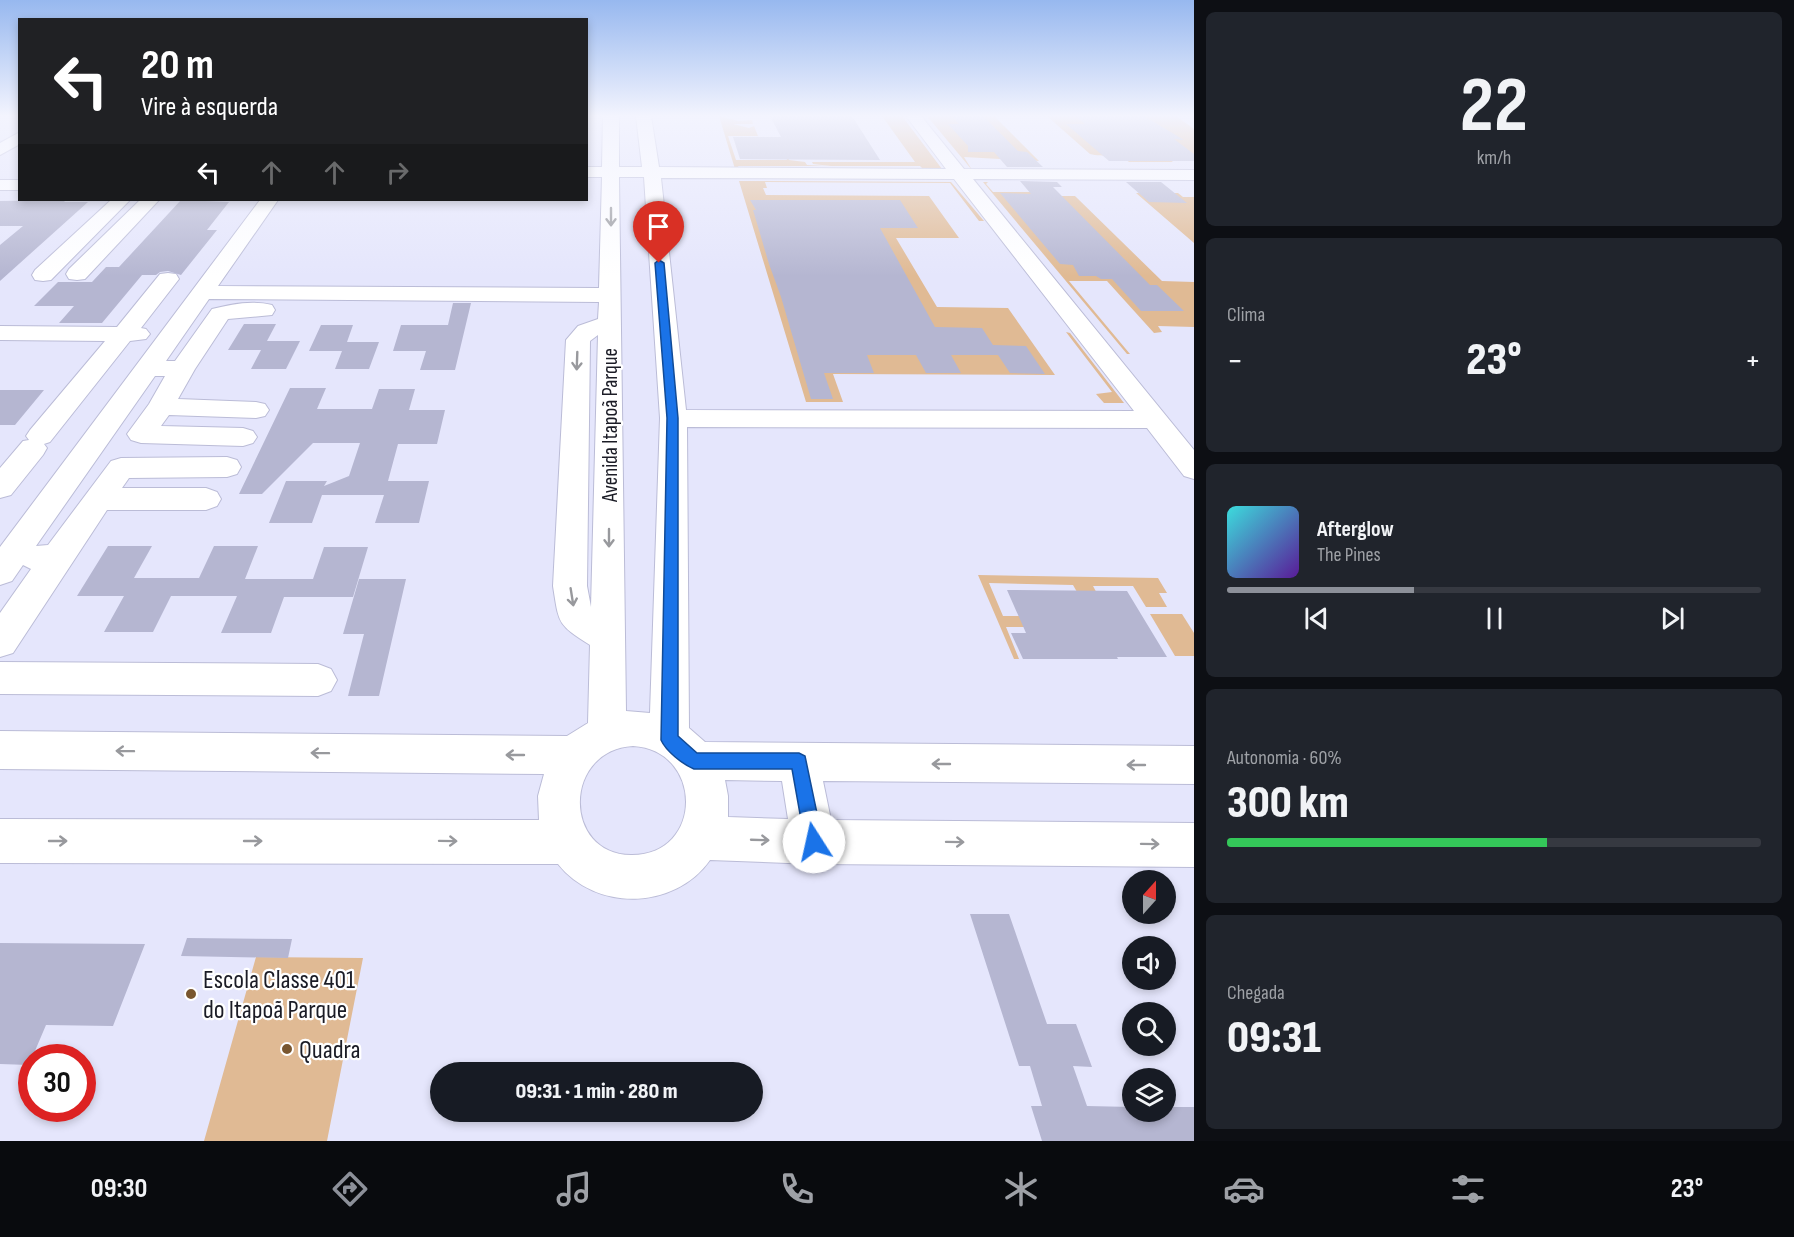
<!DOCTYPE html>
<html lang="pt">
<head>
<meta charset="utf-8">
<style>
  body { margin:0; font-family:"Sofia Sans Condensed",sans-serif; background:#20242c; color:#f1f3f6; height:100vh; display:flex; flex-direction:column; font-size:22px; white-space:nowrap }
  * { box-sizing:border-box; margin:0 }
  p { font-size:20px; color:#9ea1a6 }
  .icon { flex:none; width:33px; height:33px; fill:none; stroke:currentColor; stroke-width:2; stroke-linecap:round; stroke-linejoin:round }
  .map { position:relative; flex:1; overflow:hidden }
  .details { display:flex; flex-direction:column; gap:12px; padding:12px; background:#0d0f14; width:600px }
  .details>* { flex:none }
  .guide { position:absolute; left:18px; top:18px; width:570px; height:183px; border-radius:0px; box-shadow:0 3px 9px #0003; background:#202124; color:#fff; overflow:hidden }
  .needle { width:39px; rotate:21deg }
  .buttons { position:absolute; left:1122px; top:870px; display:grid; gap:12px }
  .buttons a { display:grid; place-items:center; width:54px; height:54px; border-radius:50%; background:#171b24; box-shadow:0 3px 9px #0003; font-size:30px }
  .speed { position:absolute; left:18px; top:1044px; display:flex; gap:12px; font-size:30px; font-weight:700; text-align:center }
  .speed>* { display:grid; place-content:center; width:78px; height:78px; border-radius:50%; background:#171b24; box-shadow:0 3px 9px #0003; line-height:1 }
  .speed .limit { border:9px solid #d22; background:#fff; color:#111 }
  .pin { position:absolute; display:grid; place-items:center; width:51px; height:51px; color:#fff; margin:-62px -26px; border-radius:50% 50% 50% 0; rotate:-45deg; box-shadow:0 0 6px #0007 }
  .pin .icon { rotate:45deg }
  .me { position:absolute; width:66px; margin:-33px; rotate:350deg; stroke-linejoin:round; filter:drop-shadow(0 0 4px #0008) }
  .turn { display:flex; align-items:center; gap:21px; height:126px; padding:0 24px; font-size:27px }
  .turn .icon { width:78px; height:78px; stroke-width:2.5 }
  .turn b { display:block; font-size:42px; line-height:51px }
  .lanes { display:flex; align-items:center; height:57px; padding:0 24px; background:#0003; justify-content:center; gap:30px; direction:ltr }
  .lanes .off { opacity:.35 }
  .big { font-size:45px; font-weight:800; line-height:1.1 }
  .details .tile { flex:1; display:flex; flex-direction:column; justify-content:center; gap:9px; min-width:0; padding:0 21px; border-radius:9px; background:#20242c }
  .details .dial { align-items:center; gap:0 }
  .dial b { font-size:78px; line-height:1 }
  .song { display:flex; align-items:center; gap:18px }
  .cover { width:72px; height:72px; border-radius:9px; background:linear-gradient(135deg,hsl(180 70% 55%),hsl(270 70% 35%)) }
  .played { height:6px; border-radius:3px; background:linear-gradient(90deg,#8c9099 35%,#363941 35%) }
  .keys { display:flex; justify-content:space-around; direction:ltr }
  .heat { display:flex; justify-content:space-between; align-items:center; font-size:33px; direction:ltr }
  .charge { height:9px; border-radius:4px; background:linear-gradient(90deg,#34c759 60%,#363941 0) }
  .trip { position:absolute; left:430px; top:1062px; width:333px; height:60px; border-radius:30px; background:#171b24; box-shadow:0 3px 9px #0003; font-weight:800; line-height:60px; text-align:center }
  .tabs { display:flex; height:96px; justify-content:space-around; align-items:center; background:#090b0e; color:#9ea1a6 }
  .tabs .icon { width:42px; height:42px }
  .tabs .active { color:#8c9099 }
  .tabs b { font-size:27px; color:#f1f3f6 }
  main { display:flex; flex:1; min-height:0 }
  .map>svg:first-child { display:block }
  .green { fill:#e0ba94 }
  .building { fill:#b5b6d1 }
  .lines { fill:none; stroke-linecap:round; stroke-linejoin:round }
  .minor-casing { stroke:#bbbcd7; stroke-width:2 }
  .minor { fill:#fff; fill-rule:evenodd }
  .oneway { stroke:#98999d }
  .route { fill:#1a73e8; stroke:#114b97; stroke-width:1.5 }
  .poi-dot { fill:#79562f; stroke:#fff; stroke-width:2 }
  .labels { text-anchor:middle; stroke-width:4.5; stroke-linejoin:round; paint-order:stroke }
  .street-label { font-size:21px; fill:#1b1c26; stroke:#fff }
  .near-poi-label { font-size:26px; fill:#1b1c26; stroke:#fff; text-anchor:start }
</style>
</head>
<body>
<main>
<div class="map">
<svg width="1194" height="1141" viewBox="0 0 1194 1141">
  <rect width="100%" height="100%" fill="#e5e6fc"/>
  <path class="green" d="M 719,116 L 738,121 L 752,120 L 753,124 L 733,124 L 749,128 L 754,126 L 758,136 L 728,136 L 736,160 L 787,160 L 782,145 L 789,160 L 805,162 L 807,165 L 828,166 L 738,166 L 739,169 L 735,169 Z
    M 882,116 L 902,116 L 942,169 L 924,170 L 920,166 L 831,166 L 813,164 L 812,162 L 915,162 Z
    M 927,116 L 994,116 L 1039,161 L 964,157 L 972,170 Z
    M 1047,116 L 1176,116 L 1194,129 L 1194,158 L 1169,159 L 1173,162 L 1129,162 C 1120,154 1102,157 1090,154 Z
    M 739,181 L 951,182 L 984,221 L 979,221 L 950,183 L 765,182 L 767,188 L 763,188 L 766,195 L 929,196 L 959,238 L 896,238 L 937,307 L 1008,308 L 1055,375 L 833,374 L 843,402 L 806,402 Z
    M 983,182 L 988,182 L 986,184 L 993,192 L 1039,192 L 1043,196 L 1075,196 L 1162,281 L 1194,282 L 1194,327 L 1158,326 L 1162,332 L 1154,333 L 1107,281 L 1069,281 L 1130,354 L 1127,354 Z
    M 1136,193 L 1178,193 L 1183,197 L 1194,197 L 1194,243 Z
    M 1066,332 L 1070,333 L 1124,403 L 1104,403 L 1096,394 L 1112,392 Z
    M 978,575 L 1158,578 L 1167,593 L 1159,593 L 1167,607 L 1146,607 L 1133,586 L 1093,586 L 1100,599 L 1081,599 L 1073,585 L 989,583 L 1003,616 L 1044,616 L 1050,627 L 1006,627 L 1019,659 L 1014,659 Z
    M 1150,614 L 1182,614 L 1194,633 L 1194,656 L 1175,656 Z
    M 256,957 L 363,958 L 327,1141 L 204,1141 Z"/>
  <path class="building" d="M 770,116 L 852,116 L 880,160 L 740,159 L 733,137 L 781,137 Z
    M 952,116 L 983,116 L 1018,151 L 1027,152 L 1043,167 L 1007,167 L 994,152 L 968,152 L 968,146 L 948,124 L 959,124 Z
    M 1076,116 L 1144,116 L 1184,140 L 1174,139 L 1194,154 L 1194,161 L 1109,161 L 1066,124 L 1085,124 Z
    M 1020,181 L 1057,182 L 1062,187 L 1053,187 L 1150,285 L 1157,285 L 1184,311 L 1141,311 L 1112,279 L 1101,279 L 1096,276 L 1079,276 L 1073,265 L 1060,264 L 1000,193 L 1031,194 Z
    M 1126,182 L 1161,182 L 1187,203 L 1149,202 Z
    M 66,200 L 64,202 L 88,202 L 0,281 L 0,245 L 23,226 L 0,226 L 0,201 Z
    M 181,200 L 229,202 L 207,230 L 217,230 L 181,275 L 168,271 L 160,272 L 156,275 L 142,275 L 102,323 L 59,323 L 74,306 L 34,306 L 58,282 L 92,282 L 106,267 L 119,267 Z
    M 750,200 L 900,200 L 918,228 L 880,228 L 935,327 L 982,328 L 993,345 L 1026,346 L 1045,374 L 1010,373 L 998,355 L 951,355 L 961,373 L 926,373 L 916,355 L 867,355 L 874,373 L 824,373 L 833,399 L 811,399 L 781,297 L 769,264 L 753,210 L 756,210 Z
    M 453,303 L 471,303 L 455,370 L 420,370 L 426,351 L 393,351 L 401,325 L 448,325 Z
    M 244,324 L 276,324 L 267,341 L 300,341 L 286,369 L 251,369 L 261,350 L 228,350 Z
    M 321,325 L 353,325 L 347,342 L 379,342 L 369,369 L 335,369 L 342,351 L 309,351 Z
    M 290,388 L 326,388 L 317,409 L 372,409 L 379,389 L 415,389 L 409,410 L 445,410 L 437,444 L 398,444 L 388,481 L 429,481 L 419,523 L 375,523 L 384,495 L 322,495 L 312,523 L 269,523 L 286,481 L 327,481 L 324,486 L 349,476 L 360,443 L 313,443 L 262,494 L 239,494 Z
    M 0,390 L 44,390 L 15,425 L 0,425 Z
    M 108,546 L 152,546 L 134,578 L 199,578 L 214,546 L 258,546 L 245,579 L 313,579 L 324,547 L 368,547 L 353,597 L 284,597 L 271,633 L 221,633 L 237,596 L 171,596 L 153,632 L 104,632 L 124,596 L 77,596 Z
    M 359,579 L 406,579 L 379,696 L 348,696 L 364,634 L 343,634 Z
    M 1007,590 L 1127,591 L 1167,657 L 1117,657 L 1118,659 L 1023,659 L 1011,633 L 1026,633 Z
    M 970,914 L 1009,914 L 1047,1024 L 1076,1024 L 1092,1067 L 1073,1066 L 1087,1106 L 1132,1107 L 1132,1112 L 1166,1112 L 1166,1107 L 1194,1107 L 1194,1141 L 1042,1141 L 1031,1106 L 1042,1106 L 1030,1066 L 1019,1066 Z
    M 187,938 L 292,939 L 288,958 L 181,956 Z
    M 0,943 L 145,944 L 113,1026 L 46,1025 L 29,1065 L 0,1064 Z"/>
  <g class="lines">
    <g class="minor-casing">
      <path id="minor" d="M 603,116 L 619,116 L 619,167 L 642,167 L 636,116 L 651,116 L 659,167 L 946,169 L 906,116 L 921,116 L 964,169 L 1194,170 L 1194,180 L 973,179 L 1194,450 L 1194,479 L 1184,476 L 1147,428 L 687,427 L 689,728 L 705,742 L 1194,746 L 1194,784 L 823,781 L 831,820 L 1194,823 L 1194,867 L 814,864 L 710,860 C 675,910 596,912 558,864 L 0,863 L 0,819 L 539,820 L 538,796 L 544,774 L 0,769 L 0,731 L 567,736 L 588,723 L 590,645 C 557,624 559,624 553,586 L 566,340 L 578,326 L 598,319 L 599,302 L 209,299 L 166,361 L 175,361 L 212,309 C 232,304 252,300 272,305 L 275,310 L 272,315 L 228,319 L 195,369 L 178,399 L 256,402 L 265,404 L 269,410 L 265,416 L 256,418 L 169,415 L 161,426 L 243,428 L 253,431 L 257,437 L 253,443 L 243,446 L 141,443 L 131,440 L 127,434 L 149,404 L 165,376 L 155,376 L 36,546 L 48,545 L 111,461 L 121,458 L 227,457 L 237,460 L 241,467 L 237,474 L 227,477 L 129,478 L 122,488 L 206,488 L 217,492 L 221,499 L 217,506 L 206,510 L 107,510 L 13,653 L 0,657 L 0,613 L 31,569 L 23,565 L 12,581 L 0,585 L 0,547 L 260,200 L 278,200 L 218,286 L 599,288 L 602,177 L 586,177 L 586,167 L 602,167 ZM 619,177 L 644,177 L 660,418 L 650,713 L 626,711 ZM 661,178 L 954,179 L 1134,411 L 686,410 ZM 598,335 L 591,607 L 587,586 L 590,341 ZM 633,746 C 704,750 704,856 631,855 C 562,854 563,750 633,746 ZM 725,780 L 782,781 L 788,819 L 728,817 L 728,796 Z
        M 20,132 L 20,144 L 0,155 L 0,143 Z
        M 0,180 L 20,180 L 20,190 L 0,190 Z
        M 111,200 L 130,200 L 51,280 L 43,281 L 35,280 L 32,275 L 35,270 Z
        M 140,200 L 159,200 L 85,279 L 77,280 L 69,279 L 66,274 L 69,269 Z
        M 168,273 L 176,274 L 179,279 L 141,328 L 146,329 L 150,334 L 146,339 L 130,341 L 50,442 L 44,444 L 47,448 L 43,455 L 11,495 L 0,498 L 0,468 L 23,441 L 29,440 L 26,436 L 30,430 L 105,341 L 0,340 L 0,326 L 117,327 L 160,274 Z
        M 0,662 L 318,664 L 331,669 L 337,680 L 331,691 L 318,696 L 0,694 Z"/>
    </g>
    <use href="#minor" class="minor"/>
  </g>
  <defs><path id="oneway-shaft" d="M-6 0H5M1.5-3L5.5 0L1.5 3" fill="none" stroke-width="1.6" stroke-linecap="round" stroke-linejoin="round" transform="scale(1.5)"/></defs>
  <g class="oneway">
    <use href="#oneway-shaft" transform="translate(611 217) rotate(90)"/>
    <use href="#oneway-shaft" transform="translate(577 361) rotate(92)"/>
    <use href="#oneway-shaft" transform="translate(609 538) rotate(90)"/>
    <use href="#oneway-shaft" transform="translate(572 597) rotate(81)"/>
    <use href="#oneway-shaft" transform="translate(125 751) rotate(-179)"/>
    <use href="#oneway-shaft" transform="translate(320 753) rotate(-179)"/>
    <use href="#oneway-shaft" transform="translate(515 755) rotate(-180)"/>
    <use href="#oneway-shaft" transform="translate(941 764) rotate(-180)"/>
    <use href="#oneway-shaft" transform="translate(1136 765) rotate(-180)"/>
    <use href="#oneway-shaft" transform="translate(760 840) rotate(2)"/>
    <use href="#oneway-shaft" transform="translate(58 841)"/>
    <use href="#oneway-shaft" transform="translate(253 841)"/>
    <use href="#oneway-shaft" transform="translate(448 841) rotate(1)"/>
    <use href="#oneway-shaft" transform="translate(955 842) rotate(1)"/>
    <use href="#oneway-shaft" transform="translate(1150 844) rotate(1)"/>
  </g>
  <linearGradient id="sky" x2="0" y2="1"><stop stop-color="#97b8ef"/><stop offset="0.42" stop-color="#f3f4fe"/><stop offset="1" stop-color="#f3f4fe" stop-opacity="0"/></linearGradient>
  <rect width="1194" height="276" fill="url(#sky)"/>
  <path class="route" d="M 659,260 L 664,263 L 678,418 L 678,736 L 697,753 L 799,753 L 805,756 L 823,842 L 821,848 L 814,851 L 808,848 L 805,842 L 792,769 L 694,769 C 682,764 666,751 661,740 L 667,418 L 655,263 Z"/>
  <g class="poi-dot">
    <circle cx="191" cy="994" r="6"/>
    <circle cx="287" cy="1049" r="6"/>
  </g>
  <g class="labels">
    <g class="street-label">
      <text transform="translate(610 425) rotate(-90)" y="7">Avenida Itapoã Parque</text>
    </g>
    <g class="near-poi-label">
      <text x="203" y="988">Escola Classe 401<tspan x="203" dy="30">do Itapoã Parque</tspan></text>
      <text x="299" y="1058">Quadra</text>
    </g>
  </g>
</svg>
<div class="buttons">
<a><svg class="needle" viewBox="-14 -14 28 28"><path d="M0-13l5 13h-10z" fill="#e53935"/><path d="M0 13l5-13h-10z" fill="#9ea1a6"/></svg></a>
<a><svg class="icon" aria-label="sound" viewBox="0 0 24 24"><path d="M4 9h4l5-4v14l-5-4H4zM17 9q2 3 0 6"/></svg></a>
<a><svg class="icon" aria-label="search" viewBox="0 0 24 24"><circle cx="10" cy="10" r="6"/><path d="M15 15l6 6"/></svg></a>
<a><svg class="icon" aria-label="layers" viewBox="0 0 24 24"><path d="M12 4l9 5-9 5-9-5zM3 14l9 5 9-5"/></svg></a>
</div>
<div class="speed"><div class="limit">30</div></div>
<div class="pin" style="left:659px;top:263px;background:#d93025"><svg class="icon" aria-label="arrive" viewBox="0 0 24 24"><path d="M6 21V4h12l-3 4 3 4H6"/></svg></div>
<svg class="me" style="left:814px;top:842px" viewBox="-20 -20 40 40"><circle r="19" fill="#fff"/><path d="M0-13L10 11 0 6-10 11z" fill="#1a73e8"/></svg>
<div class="trip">09:31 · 1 min · 280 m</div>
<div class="guide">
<div class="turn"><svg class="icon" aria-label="left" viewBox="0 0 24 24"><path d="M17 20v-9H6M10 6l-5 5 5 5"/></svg><div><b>20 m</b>Vire à esquerda</div></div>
<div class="lanes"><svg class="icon" aria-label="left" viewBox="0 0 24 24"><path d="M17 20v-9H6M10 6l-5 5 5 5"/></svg><svg class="icon off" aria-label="ahead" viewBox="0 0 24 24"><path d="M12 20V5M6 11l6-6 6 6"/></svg><svg class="icon off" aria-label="ahead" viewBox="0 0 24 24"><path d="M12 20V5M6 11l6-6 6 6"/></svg><svg class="icon off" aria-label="right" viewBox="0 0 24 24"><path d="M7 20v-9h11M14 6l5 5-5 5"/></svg></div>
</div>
</div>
<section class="details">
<div class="tile dial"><b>22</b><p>km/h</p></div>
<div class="tile"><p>Clima</p>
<div class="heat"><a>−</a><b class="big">23°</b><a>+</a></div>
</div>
<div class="tile">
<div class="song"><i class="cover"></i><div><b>Afterglow</b><p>The Pines</p></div></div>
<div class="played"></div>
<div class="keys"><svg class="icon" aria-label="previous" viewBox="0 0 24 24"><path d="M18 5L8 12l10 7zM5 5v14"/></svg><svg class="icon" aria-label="pause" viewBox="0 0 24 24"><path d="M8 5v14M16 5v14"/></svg><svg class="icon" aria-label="next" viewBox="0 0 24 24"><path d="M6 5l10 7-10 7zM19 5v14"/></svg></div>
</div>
<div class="tile"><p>Autonomia · 60%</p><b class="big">300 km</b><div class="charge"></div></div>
<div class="tile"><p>Chegada</p><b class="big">09:31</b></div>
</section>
</main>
<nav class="tabs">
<b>09:30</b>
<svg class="icon active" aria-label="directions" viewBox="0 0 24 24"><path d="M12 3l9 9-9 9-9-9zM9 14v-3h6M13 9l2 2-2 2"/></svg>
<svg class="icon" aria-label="music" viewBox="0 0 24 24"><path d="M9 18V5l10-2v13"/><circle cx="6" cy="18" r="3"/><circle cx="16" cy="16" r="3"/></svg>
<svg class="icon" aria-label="phone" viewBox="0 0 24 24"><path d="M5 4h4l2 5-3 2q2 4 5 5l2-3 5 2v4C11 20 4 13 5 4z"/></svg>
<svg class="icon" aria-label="climate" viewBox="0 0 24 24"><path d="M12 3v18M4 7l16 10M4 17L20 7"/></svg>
<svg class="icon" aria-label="car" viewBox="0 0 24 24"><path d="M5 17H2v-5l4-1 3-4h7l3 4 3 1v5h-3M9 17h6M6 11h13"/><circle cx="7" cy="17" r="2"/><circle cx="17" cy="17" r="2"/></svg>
<svg class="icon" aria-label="filters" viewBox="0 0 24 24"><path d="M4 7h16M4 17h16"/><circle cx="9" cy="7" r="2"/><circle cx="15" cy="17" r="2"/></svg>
<b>23°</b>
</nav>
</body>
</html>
